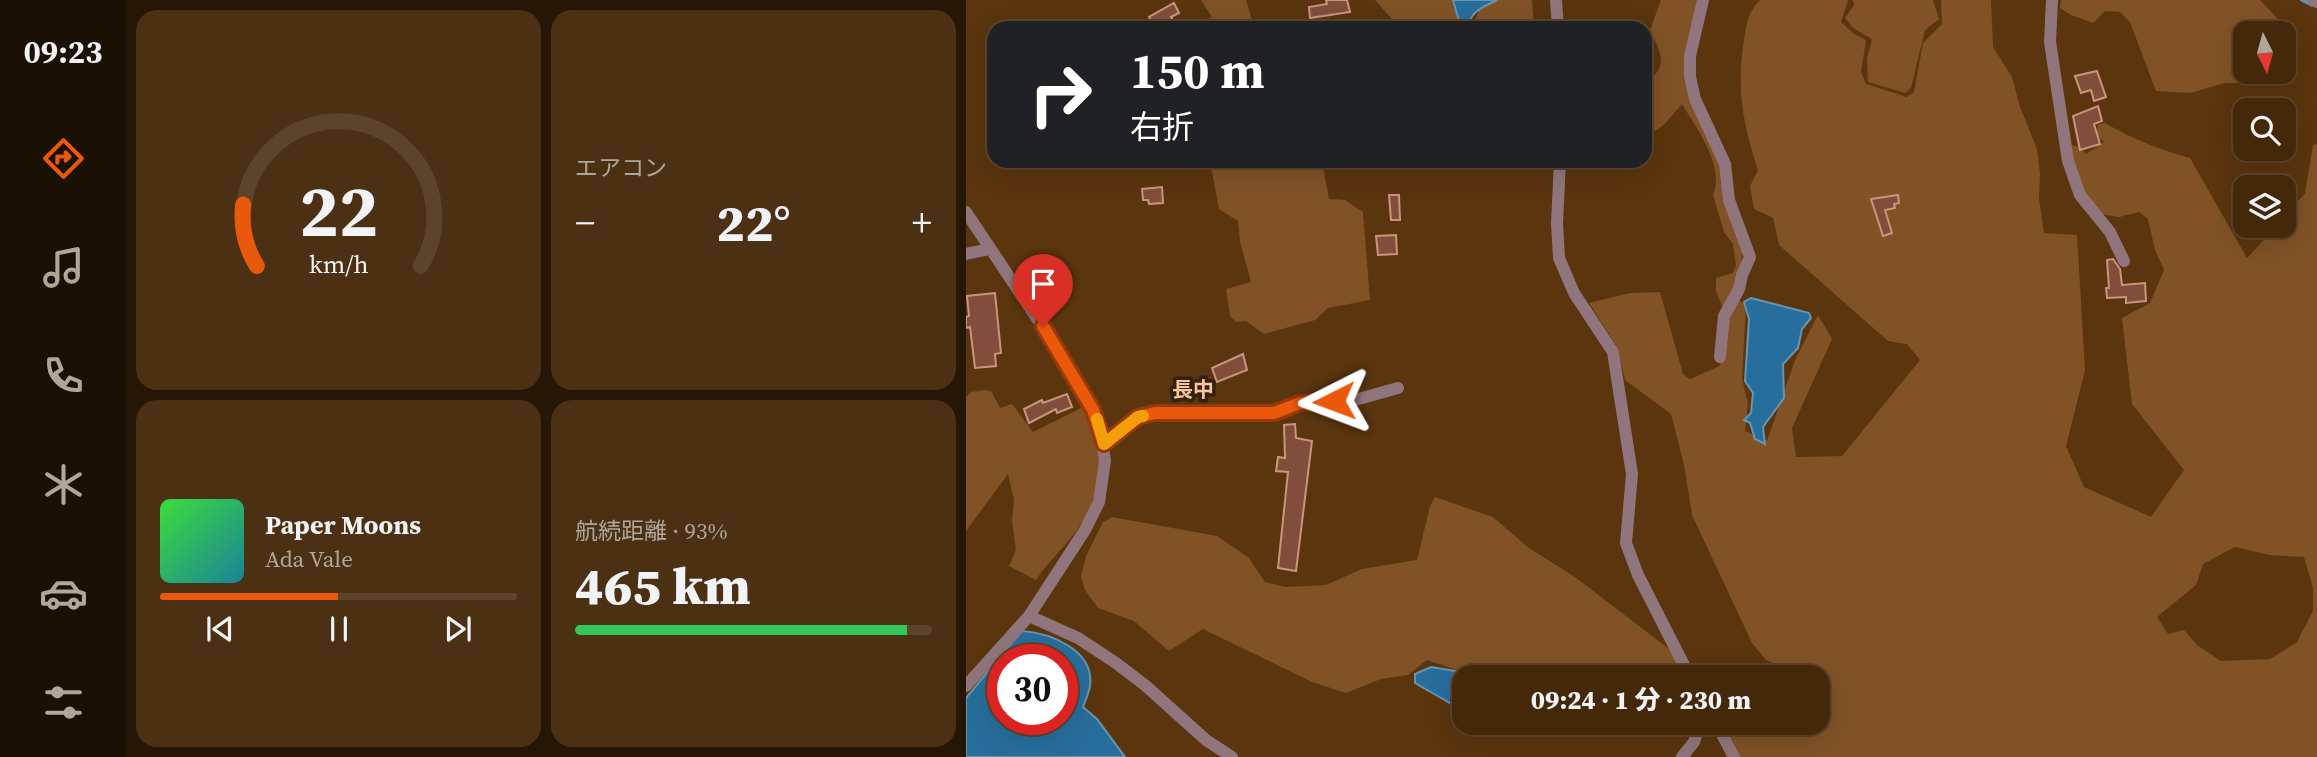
<!DOCTYPE html>
<html lang="ja">
<head>
<meta charset="utf-8">
<style>
  body { margin:0; font-family:"Source Serif 4","Noto Sans JP",serif; background:#4b3013; color:#f1f3f6; height:100vh; display:flex; flex-direction:column; font-size:26px; white-space:nowrap }
  * { box-sizing:border-box; margin:0 }
  p { font-size:23px; color:#afa69c }
  .icon { flex:none; width:38px; height:38px; fill:none; stroke:currentColor; stroke-width:2; stroke-linecap:round; stroke-linejoin:round }
  .map { position:relative; flex:1; overflow:hidden }
  .panel { display:flex; flex-direction:column; gap:10px; padding:10px; background:#251606; width:840px }
  .panel>* { flex:none }
  .guide { position:absolute; left:21px; top:21px; width:665px; height:147px; border-radius:21px; box-shadow:0 7px 28px #0002,0 0 0 2px #5c442b; background:#202124; color:#fff; overflow:hidden }
  .needle { width:46px; rotate:174deg }
  .tools { position:absolute; left:1267px; top:21px; display:grid; gap:14px }
  .tools a { display:grid; place-items:center; width:63px; height:63px; border-radius:14px; background:#44280a; box-shadow:0 7px 28px #0002,0 0 0 2px #5c442b; font-size:35px }
  .speed { position:absolute; left:21px; top:644px; display:flex; gap:14px; font-size:35px; font-weight:700; text-align:center }
  .speed>* { display:grid; place-content:center; width:91px; height:91px; border-radius:50%; background:#44280a; box-shadow:0 7px 28px #0002,0 0 0 2px #5c442b; line-height:1 }
  .speed .limit { border:10px solid #d22; background:#fff; color:#111 }
  .pin { position:absolute; display:grid; place-items:center; width:60px; height:60px; color:#fff; margin:-72px -30px; border-radius:50% 50% 50% 0; rotate:-45deg; box-shadow:0 0 7px #0007 }
  .pin .icon { rotate:45deg }
  .me { position:absolute; width:77px; margin:-38px; rotate:267deg; stroke-linejoin:round; filter:drop-shadow(0 0 5px #0008) }
  .turn { display:flex; align-items:center; gap:24px; height:147px; padding:0 28px; font-size:32px }
  .turn .icon { width:91px; height:91px; stroke-width:2.5 }
  .turn b { display:block; font-size:49px; line-height:60px }
  .big { font-size:52px; font-weight:800; line-height:1.1 }
  .panel .tile { flex:1; display:flex; flex-direction:column; justify-content:center; gap:10px; min-width:0; padding:0 24px; border-radius:21px; background:#4b3013 }
  .panel .dial { align-items:center; gap:0 }
  .dial svg { height:182px; overflow:visible; fill:none; stroke:#5c442b; stroke-width:7; stroke-linecap:round; text-anchor:middle }
  .dial text { fill:#f1f3f6; stroke:none }
  .song { display:flex; align-items:center; gap:21px }
  .cover { width:84px; height:84px; border-radius:10px; background:linear-gradient(135deg,hsl(120 70% 55%),hsl(190 70% 35%)) }
  .played { height:7px; border-radius:4px; background:linear-gradient(90deg,#ea580c 50%,#5c442b 50%) }
  .keys { display:flex; justify-content:space-around; direction:ltr }
  .heat { display:flex; justify-content:space-between; align-items:center; font-size:38px; direction:ltr }
  .charge { height:10px; border-radius:5px; background:linear-gradient(90deg,#34c759 93%,#5c442b 0) }
  .panel .tiles { flex:1; display:grid; gap:10px; grid-template-columns:repeat(2,1fr) }
  .trip { position:absolute; left:486px; top:665px; width:378px; height:70px; border-radius:21px; background:#44280a; box-shadow:0 7px 28px #0002,0 0 0 2px #5c442b; font-weight:800; line-height:70px; text-align:center }
  main { display:flex; flex:1; min-height:0 }
  .menu { display:flex; flex-direction:column; width:126px; justify-content:space-around; align-items:center; background:#1b1004; color:#afa69c }
  .menu .icon { width:49px; height:49px }
  .menu .current { color:#ea580c }
  .menu b { font-size:32px; color:#f1f3f6 }
  .map>svg:first-child { display:block }
  .green { fill:#815226; fill-rule:evenodd }
  .water { fill:#276e9d; stroke:#6894b0; stroke-width:2; fill-rule:evenodd }
  .lines { fill:none; stroke-linecap:round; stroke-linejoin:round }
  .stream { stroke:#6894b0; stroke-width:3.5 }
  .building { fill:#804e3b; stroke:#cb947f; stroke-width:2 }
  .minor { stroke:#90767c; stroke-width:12 }
  .route-casing { stroke:#983908; stroke-width:18 }
  .route { stroke:#ea580c; stroke-width:12 }
  .slow { stroke:#f59e0b; stroke-width:12 }
  .labels { text-anchor:middle; stroke-width:7; stroke-linejoin:round; paint-order:stroke }
  .neighbourhood-label { font-size:21px; font-weight:bold; fill:#f4c59e; stroke:#332112 }
</style>
</head>
<body>
<main>
<nav class="menu">
<b>09:23</b>
<svg class="icon current" aria-label="directions" viewBox="0 0 24 24"><path d="M12 3l9 9-9 9-9-9zM9 14v-3h6M13 9l2 2-2 2"/></svg>
<svg class="icon" aria-label="music" viewBox="0 0 24 24"><path d="M9 18V5l10-2v13"/><circle cx="6" cy="18" r="3"/><circle cx="16" cy="16" r="3"/></svg>
<svg class="icon" aria-label="phone" viewBox="0 0 24 24"><path d="M5 4h4l2 5-3 2q2 4 5 5l2-3 5 2v4C11 20 4 13 5 4z"/></svg>
<svg class="icon" aria-label="climate" viewBox="0 0 24 24"><path d="M12 3v18M4 7l16 10M4 17L20 7"/></svg>
<svg class="icon" aria-label="car" viewBox="0 0 24 24"><path d="M5 17H2v-5l4-1 3-4h7l3 4 3 1v5h-3M9 17h6M6 11h13"/><circle cx="7" cy="17" r="2"/><circle cx="17" cy="17" r="2"/></svg>
<svg class="icon" aria-label="filters" viewBox="0 0 24 24"><path d="M4 7h16M4 17h16"/><circle cx="9" cy="7" r="2"/><circle cx="15" cy="17" r="2"/></svg>
</nav>
<section class="panel">
<div class="tiles">
<div class="tile dial"><svg viewBox="0 0 100 80">
<path d="M14 69A42 42 0 1 1 86 69"/>
<path d="M14 69A42 42 0 0 1 8 42" stroke="#ea580c"/>
<text x="50" y="56" font-size="32" font-weight="700">22</text>
<text x="50" y="72" font-size="11">km/h</text>
</svg></div>
<div class="tile"><p>エアコン</p>
<div class="heat"><a>−</a><b class="big">22°</b><a>+</a></div>
</div>
<div class="tile">
<div class="song"><i class="cover"></i><div><b>Paper Moons</b><p>Ada Vale</p></div></div>
<div class="played"></div>
<div class="keys"><svg class="icon" aria-label="previous" viewBox="0 0 24 24"><path d="M18 5L8 12l10 7zM5 5v14"/></svg><svg class="icon" aria-label="pause" viewBox="0 0 24 24"><path d="M8 5v14M16 5v14"/></svg><svg class="icon" aria-label="next" viewBox="0 0 24 24"><path d="M6 5l10 7-10 7zM19 5v14"/></svg></div>
</div>
<div class="tile"><p>航続距離 · 93%</p><b class="big">465 km</b><div class="charge"></div></div>
</div>
</section>
<div class="map">
<svg width="1351" height="757" viewBox="0 0 1351 757">
  <rect width="100%" height="100%" fill="#5a350e"/>
  <path class="green" d="M 235,0 L 280,0 L 286,20 L 280,28 L 223,28 L 246,17 Z
    M 409,0 L 497,0 L 498,5 L 490,28 L 434,28 Z
    M 517,0 L 566,0 L 568,28 L 506,28 Z
    M 695,0 L 741,0 L 718,80 L 725,102 L 756,166 L 777,246 L 771,299 L 780,305 L 776,379 L 782,403 L 779,431 L 801,441 L 829,360 L 852,315 L 866,339 L 826,428 L 830,457 L 876,456 L 954,360 L 941,344 L 922,341 L 813,245 L 807,218 L 788,209 L 784,186 L 792,170 C 777,124 770,89 778,40 C 781,22 781,14 794,0 L 882,0 L 875,22 L 888,34 L 900,40 L 895,72 L 900,84 L 941,97 L 948,92 L 957,43 L 976,24 L 975,0 L 1025,0 L 1027,47 L 1046,77 L 1053,104 L 1071,149 L 1074,174 L 1073,199 L 1078,233 L 1111,235 L 1119,370 L 1100,446 L 1118,487 L 1185,517 L 1218,470 L 1166,404 L 1156,318 L 1184,303 L 1198,270 L 1189,250 L 1182,219 L 1173,212 L 1153,217 L 1134,214 L 1118,193 L 1101,144 L 1114,147 L 1120,154 L 1138,142 L 1130,135 L 1132,125 L 1139,123 C 1166,139 1195,150 1224,158 L 1281,258 L 1311,226 L 1318,226 L 1318,218 L 1339,193 L 1347,145 L 1351,144 L 1351,757 L 774,757 L 763,734 L 806,723 L 852,723 L 852,677 L 814,677 L 809,664 L 800,660 L 786,643 L 726,515 L 718,465 L 705,414 L 659,380 L 652,348 L 623,303 L 664,293 L 694,292 L 717,374 L 724,379 L 754,366 L 760,316 L 750,291 L 750,278 L 767,273 L 770,266 L 767,244 L 758,232 L 747,195 C 759,166 731,129 716,104 C 705,115 696,133 679,133 L 680,83 C 703,66 695,53 684,30 ZM 1269,547 L 1304,555 L 1338,557 L 1347,588 L 1347,611 L 1331,642 L 1304,659 L 1255,661 L 1231,645 L 1218,630 L 1202,634 L 1191,617 L 1230,585 L 1237,564 Z
    M 887,0 L 967,0 L 973,19 L 959,30 L 945,88 L 939,93 L 902,82 L 901,59 L 906,39 L 887,28 L 879,18 L 888,5 Z
    M 1095,0 L 1294,0 L 1326,34 L 1318,56 L 1318,33 L 1279,33 L 1279,72 L 1313,74 L 1295,74 L 1280,83 L 1258,83 L 1225,93 L 1190,91 L 1164,22 L 1154,12 L 1139,11 L 1127,23 L 1105,15 L 1094,8 Z
    M 244,161 L 356,161 L 363,199 L 379,200 L 397,212 L 404,300 L 362,308 L 349,320 L 298,334 L 280,321 L 270,322 L 264,316 L 260,289 L 285,282 L 274,242 L 272,221 L 253,209 Z
    M 19,390 L 25,391 L 34,408 L 46,404 L 67,432 L 117,407 C 141,451 139,494 108,534 C 96,550 81,563 70,580 L 43,566 L 50,550 L 46,521 L 48,500 L 42,474 L 0,531 L 0,397 L 5,392 Z
    M 469,497 L 527,517 L 563,548 L 609,577 L 703,649 L 713,662 L 720,677 L 577,677 L 512,669 L 503,674 L 461,660 L 442,675 L 415,679 L 380,693 L 346,682 L 237,629 L 203,651 L 168,621 L 132,608 L 119,590 L 115,577 L 120,556 L 137,522 L 146,517 L 251,536 L 282,557 L 299,582 L 319,587 L 360,585 L 396,569 L 451,560 L 464,506 Z"/>
  <path class="water" d="M 487,0 L 531,0 C 518,7 503,11 503,28 L 495,28 Z
    M 785,298 L 843,313 L 845,318 L 836,329 L 832,348 L 817,364 L 818,398 L 797,427 L 799,444 L 789,439 L 784,423 L 778,420 L 785,413 L 787,393 L 779,381 L 783,319 L 778,302 Z
    M 56,631 C 84,633 129,650 124,686 C 123,693 119,701 117,707 L 131,719 L 159,757 L 0,757 L 0,698 ZM 37,660 L 96,660 L 96,719 L 37,719 Z
    M 465,667 L 495,672 L 501,677 L 499,702 L 489,706 L 449,683 L 449,674 Z"/>
  <g class="lines">
    <path class="stream" d="M 1336,0 L 1346,5"/>
  </g>
  <path class="building" d="M 360,0 L 381,0 L 384,12 L 344,18 L 343,7 L 361,4 Z
    M 208,3 L 213,13 L 205,17 L 207,20 L 194,26 L 192,24 L 188,26 L 183,17 Z
    M 1131,71 L 1140,97 L 1128,101 L 1125,90 L 1115,93 L 1109,76 Z
    M 1132,106 L 1136,121 L 1128,124 L 1134,144 L 1114,150 L 1107,116 Z
    M 196,187 L 197,203 L 183,204 L 182,200 L 177,200 L 176,189 Z
    M 423,195 L 433,195 L 434,220 L 425,220 Z
    M 932,195 L 933,203 L 928,204 L 929,208 L 919,210 L 926,233 L 917,236 L 905,199 Z
    M 430,235 L 431,254 L 412,255 L 410,236 Z
    M 1147,259 L 1154,269 L 1156,285 L 1179,283 L 1180,301 L 1160,303 L 1160,297 L 1141,298 L 1140,288 L 1143,288 L 1141,260 Z
    M 29,293 L 35,353 L 29,354 L 30,366 L 9,368 L 4,327 L 0,328 L 0,317 L 3,316 L 1,296 Z
    M 277,354 L 281,370 L 251,382 L 246,368 Z
    M 101,394 L 106,407 L 91,413 L 90,409 L 63,423 L 58,409 L 76,400 L 77,403 Z
    M 329,424 L 330,438 L 346,441 L 330,571 L 312,568 L 322,472 L 310,471 L 312,457 L 319,458 L 318,425 Z"/>
  <g class="lines">
    <path class="minor" d="M 590,0 L 592,28
      M 737,0 L 724,56 L 724,77 L 729,99 L 759,164 L 763,200 L 784,257 L 776,275 L 773,289 L 758,316 L 754,357
      M 1086,0 L 1084,42 L 1102,161 L 1114,195 L 1144,232 L 1158,261
      M 1347,0 L 1351,2
      M 594,161 L 591,223 L 593,258 L 608,293 L 647,352 L 666,474 L 660,543 L 672,575 L 724,677
      M 0,212 L 106,371 L 135,431 L 139,461 L 133,502 L 119,530 L 63,616 L 0,686
      M 0,254 L 24,249
      M 138,444 L 172,417 L 189,413 L 315,413 L 334,403 L 389,400 L 432,388
      M 63,616 L 112,638 L 150,663 L 180,686 L 240,740 L 266,757
      M 750,723 L 768,757
      M 716,757 L 728,742 L 734,723"/>
  </g>
  <g class="lines">
    <g class="route-casing">
      <path id="route" d="M 77,326 L 127,410 L 138,444 L 172,417 L 189,413 L 308,413 L 334,403 L 368,401"/>
    </g>
    <use href="#route" class="route"/>
    <path class="slow" d="M 131,419 L 138,444 L 172,417 L 177,416"/>
  </g>
  <g class="labels">
    <g class="neighbourhood-label">
      <text x="227" y="397">長中</text>
    </g>
  </g>
</svg>
<div class="tools">
<a><svg class="needle" viewBox="-14 -14 28 28"><path d="M0-13l5 13h-10z" fill="#e53935"/><path d="M0 13l5-13h-10z" fill="#afa69c"/></svg></a>
<a><svg class="icon" aria-label="search" viewBox="0 0 24 24"><circle cx="10" cy="10" r="6"/><path d="M15 15l6 6"/></svg></a>
<a><svg class="icon" aria-label="layers" viewBox="0 0 24 24"><path d="M12 4l9 5-9 5-9-5zM3 14l9 5 9-5"/></svg></a>
</div>
<div class="speed"><div class="limit">30</div></div>
<div class="pin" style="left:77px;top:326px;background:#d93025"><svg class="icon" aria-label="arrive" viewBox="0 0 24 24"><path d="M6 21V4h12l-3 4 3 4H6"/></svg></div>
<svg class="me" style="left:368px;top:401px" viewBox="-20 -20 40 40"><path d="M0-17L14 15 0 8-14 15z" fill="#ea580c" stroke="#fff" stroke-width="4"/></svg>
<div class="trip">09:24 · 1 分 · 230 m</div>
<div class="guide">
<div class="turn"><svg class="icon" aria-label="right" viewBox="0 0 24 24"><path d="M7 20v-9h11M14 6l5 5-5 5"/></svg><div><b>150 m</b>右折</div></div>
</div>
</div>
</main>
</body>
</html>
